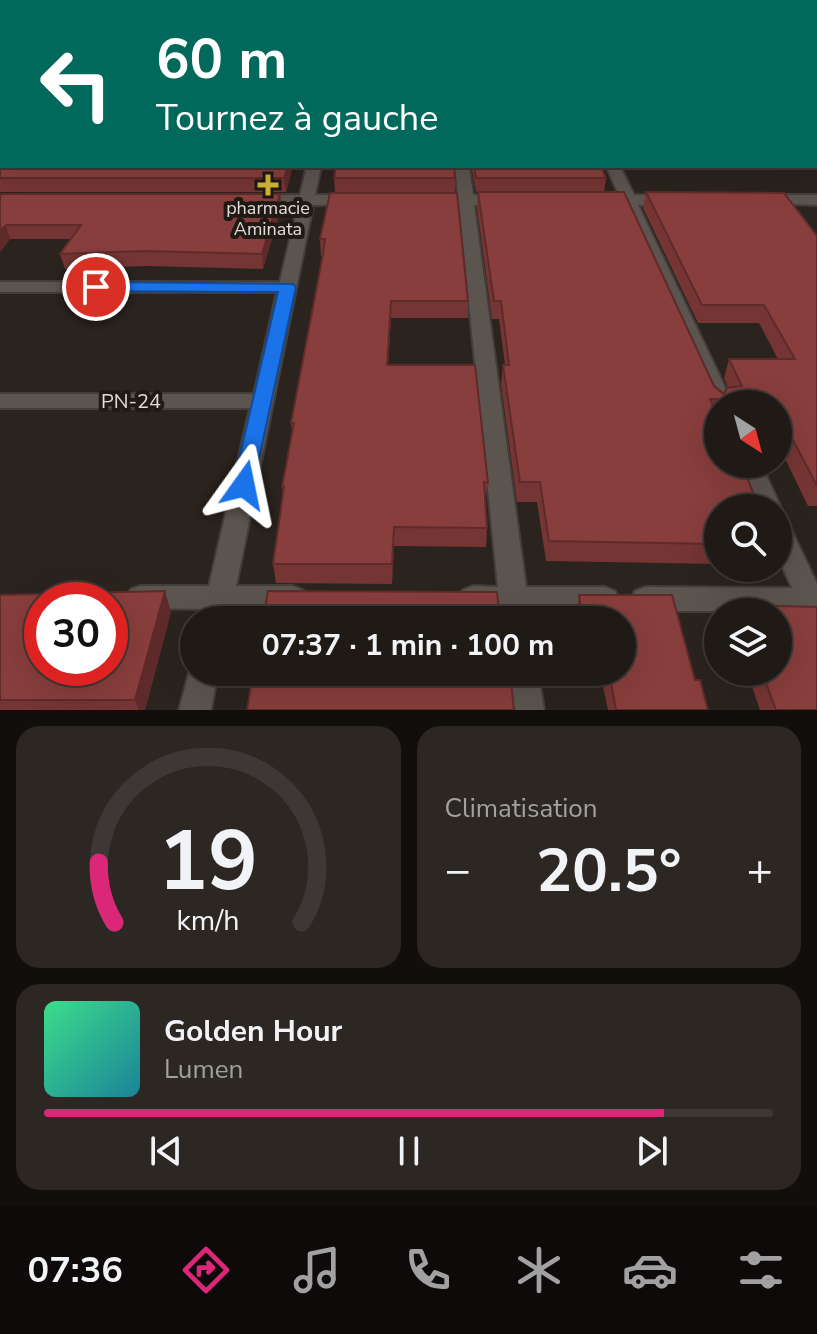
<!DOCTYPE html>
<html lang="fr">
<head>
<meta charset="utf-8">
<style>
  body { margin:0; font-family:"Nunito Sans",sans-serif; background:#2d2723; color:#f1f3f6; height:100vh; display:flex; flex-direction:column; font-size:30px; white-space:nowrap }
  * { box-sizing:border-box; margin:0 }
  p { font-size:26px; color:#a2a1a1 }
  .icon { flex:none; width:44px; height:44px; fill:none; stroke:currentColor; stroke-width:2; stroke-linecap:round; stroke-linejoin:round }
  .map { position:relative; height:710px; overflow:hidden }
  .side { display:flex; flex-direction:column; gap:16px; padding:16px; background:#120e0c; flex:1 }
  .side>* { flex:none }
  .hud { position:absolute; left:0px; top:0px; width:818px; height:168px; box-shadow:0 8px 32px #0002,0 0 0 2px #3d3835; background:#00695c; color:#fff; overflow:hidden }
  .needle { width:52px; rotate:144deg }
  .buttons { position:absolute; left:704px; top:390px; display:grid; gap:16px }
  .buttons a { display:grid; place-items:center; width:88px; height:88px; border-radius:50%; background:#201a16; box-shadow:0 8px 32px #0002,0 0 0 2px #3d3835; font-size:40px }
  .speed { position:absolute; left:24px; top:582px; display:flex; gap:16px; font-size:40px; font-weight:700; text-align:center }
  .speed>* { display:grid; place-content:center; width:104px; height:104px; border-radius:50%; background:#201a16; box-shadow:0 8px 32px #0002,0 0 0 2px #3d3835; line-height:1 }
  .speed .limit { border:12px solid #d22; background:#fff; color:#111 }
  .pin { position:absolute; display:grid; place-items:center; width:68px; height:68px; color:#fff; margin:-34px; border:4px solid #fff; border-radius:50%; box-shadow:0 2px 8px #0007 }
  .me { position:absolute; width:88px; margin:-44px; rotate:12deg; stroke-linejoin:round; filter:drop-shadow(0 0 6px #0008) }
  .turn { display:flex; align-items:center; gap:28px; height:168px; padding:0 24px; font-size:36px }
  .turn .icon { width:104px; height:104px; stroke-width:2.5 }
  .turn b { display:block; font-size:56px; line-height:68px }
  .big { font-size:60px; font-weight:700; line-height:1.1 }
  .side .card { flex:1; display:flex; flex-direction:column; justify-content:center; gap:12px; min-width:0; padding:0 28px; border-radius:24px; background:#2d2723 }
  .side .dial { align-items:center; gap:0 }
  .dial svg { height:208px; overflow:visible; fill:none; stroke:#3d3835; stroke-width:7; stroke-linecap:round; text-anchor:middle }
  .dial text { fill:#f1f3f6; stroke:none }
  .song { display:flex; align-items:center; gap:24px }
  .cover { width:96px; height:96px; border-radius:12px; background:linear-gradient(135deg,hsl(150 70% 55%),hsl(190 70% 35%)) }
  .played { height:8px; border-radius:4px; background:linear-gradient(90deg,#db2777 85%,#3d3835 85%) }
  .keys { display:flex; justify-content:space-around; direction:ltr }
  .heat { display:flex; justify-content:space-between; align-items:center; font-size:44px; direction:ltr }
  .side .tiles { flex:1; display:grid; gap:16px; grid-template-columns:1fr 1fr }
  .card:last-child { grid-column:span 2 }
  .trip { position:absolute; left:180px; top:606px; width:456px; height:80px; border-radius:40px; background:#201a16; box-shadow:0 8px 32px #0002,0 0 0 2px #3d3835; font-weight:700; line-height:80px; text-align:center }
  .tab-bar { display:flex; height:128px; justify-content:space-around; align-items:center; background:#0d0a09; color:#a2a1a1 }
  .tab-bar .icon { width:56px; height:56px }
  .tab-bar .on { color:#db2777 }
  .tab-bar b { font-size:36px; color:#f1f3f6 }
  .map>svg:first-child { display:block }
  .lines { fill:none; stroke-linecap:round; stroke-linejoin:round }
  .street-casing { stroke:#433e3a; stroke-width:4 }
  .secondary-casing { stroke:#433e3a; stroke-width:4 }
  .street { fill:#5c544f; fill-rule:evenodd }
  .secondary { fill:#5c544f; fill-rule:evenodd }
  .wall { fill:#753534 }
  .shaded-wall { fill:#5f2b2a }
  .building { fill:#883e3c; stroke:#5f2b2a; stroke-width:2; fill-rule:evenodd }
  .route { fill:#1a73e8; stroke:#114b97; stroke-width:2 }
  .poi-dot { fill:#d6b534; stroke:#201a15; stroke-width:3 }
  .labels { text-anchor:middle; stroke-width:8; stroke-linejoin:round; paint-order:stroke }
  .far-poi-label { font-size:18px; fill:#e0dbd7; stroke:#201a15 }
  .street-label { font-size:20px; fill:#e0dbd7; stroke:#201a15 }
</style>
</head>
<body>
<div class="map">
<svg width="817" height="710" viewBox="0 0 817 710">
  <rect width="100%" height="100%" fill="#2a231e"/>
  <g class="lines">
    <g class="street-casing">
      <path id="street" d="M 512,0 L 520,0 L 521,2 L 513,2 Z
        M 690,0 L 705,0 L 706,2 L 691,2 Z
        M 816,83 L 817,83 L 817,89 L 816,89 Z
        M 816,130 L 817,130 L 817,138 L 816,138 Z
        M 307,166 L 321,166 L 315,195 L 356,195 L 364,200 L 356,205 L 313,205 L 236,586 L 293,586 L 303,590 L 307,598 L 303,606 L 293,610 L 231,609 L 229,620 L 201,620 L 203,609 L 141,608 L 131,605 L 127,597 L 131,589 L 141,586 L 209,586 L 250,408 L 0,408 L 0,394 L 254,394 L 277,292 L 0,292 L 0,282 L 280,282 L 298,205 L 256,205 L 248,200 L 256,195 L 300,195 Z
        M 455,166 L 469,166 L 473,195 L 504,195 L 512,200 L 504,205 L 474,205 L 526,587 L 605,587 L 615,591 L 619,599 L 615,607 L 605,611 L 529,610 L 530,620 L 502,620 L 501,610 L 473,610 L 463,606 L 459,598 L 463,590 L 473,586 L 498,587 L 459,205 L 432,205 L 424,200 L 432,195 L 458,195 Z
        M 606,166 L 620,166 L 634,195 L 672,195 L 680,200 L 672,205 L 638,205 L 733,404 L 718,404 L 718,410 L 711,404 L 623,205 L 600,205 L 592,200 L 600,195 L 619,195 Z
        M 764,195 L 817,195 L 817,205 L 759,203 L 759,197 Z
        M 737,464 L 761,464 L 781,508 L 778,514 L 778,508 L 757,508 Z
        M 778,518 L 787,521 L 817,584 L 817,621 L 805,618 L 802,611 L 645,611 L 635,607 L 631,599 L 635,591 L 645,587 L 792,588 L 778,557 Z
        M 192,662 L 194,672 L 218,672 L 211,710 L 179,710 Z
        M 508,672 L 538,672 L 544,710 L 512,710 Z"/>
    </g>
    <g class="secondary-casing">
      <path id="secondary" d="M 816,43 L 817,43 L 817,49 L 816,49 Z"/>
    </g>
    <use href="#street" class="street"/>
    <use href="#secondary" class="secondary"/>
  </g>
  <path class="wall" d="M 0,0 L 331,0 L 331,2 L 2,2 L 293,166 L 286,192 L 0,192 L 0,49 L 2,44 L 0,44 Z
    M 471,166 L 601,166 L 606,178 L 604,192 L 476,192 Z
    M 334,178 L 455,178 L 455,192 L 335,192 Z
    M 478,192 L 724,394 L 728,388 L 724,378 L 729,359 L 778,359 L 759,323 L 698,323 L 643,208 L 646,192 L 817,236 L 817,506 L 808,506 L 778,444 L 778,404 L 718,404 L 718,564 L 546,561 L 537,502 L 517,502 L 501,384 L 503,365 L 505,365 L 499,319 L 492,319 L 477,208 Z
    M 330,193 L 468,301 L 468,318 L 391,318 L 388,365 L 488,483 L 485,502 L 487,528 L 486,547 L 394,546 L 392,584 L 276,583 L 273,564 L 283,496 L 282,487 L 292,431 L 291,423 L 323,256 L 321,256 L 320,239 Z
    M 0,194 L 280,194 L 281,208 L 263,269 L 147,266 L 65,269 L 60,254 L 71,239 L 10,239 L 0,252 Z
    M 0,595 L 171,612 L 145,710 L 0,710 Z
    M 579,595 L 672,595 L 695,680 L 700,680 L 708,710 L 608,710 L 601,677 L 585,676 L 585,672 L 622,672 L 622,620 L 576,620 L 575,614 Z
    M 747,672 L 778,672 L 817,710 L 760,710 Z"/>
  <path class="shaded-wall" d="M 288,166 L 293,166 L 286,192 L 284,178 Z
    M 280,194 L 281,208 L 263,269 L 262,254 Z
    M 6,225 L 10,239 L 0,252 L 0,231 Z
    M 391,301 L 391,318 L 387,383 L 387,365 Z
    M 394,527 L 394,546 L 392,584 L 392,564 Z
    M 165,591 L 171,612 L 145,710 L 139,710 L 135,700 Z"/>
  <path class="building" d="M 0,0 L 327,0 L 326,2 L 2,2 L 2,35 L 0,34 L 0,12 L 1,12 L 1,2 L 0,2 Z
    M 422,0 L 450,0 L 450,2 L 422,2 Z
    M 2,38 L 2,166 L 288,166 L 284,178 L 0,178 L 0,130 L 1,129 L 0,120 L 0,49 L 2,46 Z
    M 336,166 L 454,166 L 455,178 L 334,178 Z
    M 474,166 L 601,166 L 606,178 L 476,178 Z
    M 478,192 L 624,192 L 714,386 L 724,394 L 727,388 L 742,386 L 729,359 L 795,359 L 764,305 L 702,305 L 646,192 L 784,193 L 817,236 L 817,486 L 778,411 L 778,404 L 774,404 L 772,400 L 710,399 L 718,418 L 718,464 L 742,464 L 759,508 L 718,508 L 718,544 L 549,541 L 540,482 L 520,482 L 503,365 L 509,365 L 501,301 L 494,301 Z
    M 330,193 L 457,193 L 468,301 L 391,301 L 387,365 L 475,365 L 488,483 L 484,482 L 487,528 L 394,527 L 392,564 L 273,564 L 284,487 L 282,487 L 294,423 L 291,423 L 323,254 L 325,239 L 320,239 Z
    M 0,194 L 280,194 L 262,254 L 144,251 L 60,254 L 81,225 L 6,225 L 0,231 Z
    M 165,591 L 135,700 L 0,700 L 0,595 ZM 42,600 L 110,600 L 110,668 L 42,668 Z
    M 268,591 L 497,592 L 500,620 L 263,620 Z
    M 579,595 L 672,595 L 695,680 L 700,680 L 708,710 L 616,710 L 609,672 L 622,672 L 622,620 L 583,620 Z
    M 738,605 L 817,607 L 817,710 L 776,710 L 762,672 L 778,672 L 778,612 L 741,612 Z
    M 253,672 L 510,672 L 514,710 L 247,710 Z"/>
  <path class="route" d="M 96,282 L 293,284 L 296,287 L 252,491 L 236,491 L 233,485 L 278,292 L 90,291 L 90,284 Z"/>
  <path class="poi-dot" d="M264 173h8v8h8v8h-8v8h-8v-8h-8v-8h8z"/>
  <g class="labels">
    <g class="far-poi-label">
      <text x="268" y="214">pharmacie<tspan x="268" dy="21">Aminata</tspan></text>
    </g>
    <g class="street-label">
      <text x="131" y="408">PN-24</text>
    </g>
  </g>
</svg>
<div class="buttons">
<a><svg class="needle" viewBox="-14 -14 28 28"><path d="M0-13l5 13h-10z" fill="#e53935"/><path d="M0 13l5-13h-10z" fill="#a2a1a1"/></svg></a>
<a><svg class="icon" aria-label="search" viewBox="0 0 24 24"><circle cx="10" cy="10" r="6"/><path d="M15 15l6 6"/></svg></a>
<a><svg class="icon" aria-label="layers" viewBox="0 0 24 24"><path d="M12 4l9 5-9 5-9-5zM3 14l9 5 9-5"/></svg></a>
</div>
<div class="speed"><div class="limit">30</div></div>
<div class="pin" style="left:96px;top:287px;background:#d93025"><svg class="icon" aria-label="arrive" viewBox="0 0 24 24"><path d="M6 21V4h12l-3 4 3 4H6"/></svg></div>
<svg class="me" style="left:244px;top:485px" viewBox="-20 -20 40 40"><path d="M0-17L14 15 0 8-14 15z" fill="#1a73e8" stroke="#fff" stroke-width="4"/></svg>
<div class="trip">07:37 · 1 min · 100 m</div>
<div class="hud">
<div class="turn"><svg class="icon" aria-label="left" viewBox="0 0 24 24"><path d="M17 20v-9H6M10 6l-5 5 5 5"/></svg><div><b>60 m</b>Tournez à gauche</div></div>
</div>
</div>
<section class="side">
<div class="tiles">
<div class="card dial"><svg viewBox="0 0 100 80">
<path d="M14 69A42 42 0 1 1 86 69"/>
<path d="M14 69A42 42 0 0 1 8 46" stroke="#db2777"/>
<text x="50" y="56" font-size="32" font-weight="700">19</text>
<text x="50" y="72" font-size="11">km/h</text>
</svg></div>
<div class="card"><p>Climatisation</p>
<div class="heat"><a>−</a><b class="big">20.5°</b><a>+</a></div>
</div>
<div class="card">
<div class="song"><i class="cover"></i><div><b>Golden Hour</b><p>Lumen</p></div></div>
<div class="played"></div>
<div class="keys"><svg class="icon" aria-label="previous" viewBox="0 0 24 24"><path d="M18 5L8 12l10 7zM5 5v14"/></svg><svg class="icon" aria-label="pause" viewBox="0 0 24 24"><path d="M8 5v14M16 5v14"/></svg><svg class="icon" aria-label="next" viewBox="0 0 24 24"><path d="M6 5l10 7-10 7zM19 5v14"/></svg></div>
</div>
</div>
</section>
<nav class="tab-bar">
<b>07:36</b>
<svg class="icon on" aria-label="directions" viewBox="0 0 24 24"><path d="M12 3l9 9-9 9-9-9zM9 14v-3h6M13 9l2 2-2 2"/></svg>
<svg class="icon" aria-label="music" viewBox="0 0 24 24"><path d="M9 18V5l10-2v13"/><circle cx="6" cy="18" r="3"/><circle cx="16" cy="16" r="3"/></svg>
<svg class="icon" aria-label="phone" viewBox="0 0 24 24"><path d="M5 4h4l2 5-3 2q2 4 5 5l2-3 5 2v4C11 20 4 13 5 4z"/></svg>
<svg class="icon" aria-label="climate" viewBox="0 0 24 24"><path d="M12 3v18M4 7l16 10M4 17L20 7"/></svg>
<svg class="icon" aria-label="car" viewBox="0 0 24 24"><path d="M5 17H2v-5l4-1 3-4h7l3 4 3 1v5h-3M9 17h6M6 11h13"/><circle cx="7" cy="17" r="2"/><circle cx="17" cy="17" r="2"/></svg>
<svg class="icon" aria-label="filters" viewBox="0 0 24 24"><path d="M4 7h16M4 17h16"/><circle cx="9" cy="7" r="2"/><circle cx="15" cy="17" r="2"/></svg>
</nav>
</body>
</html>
